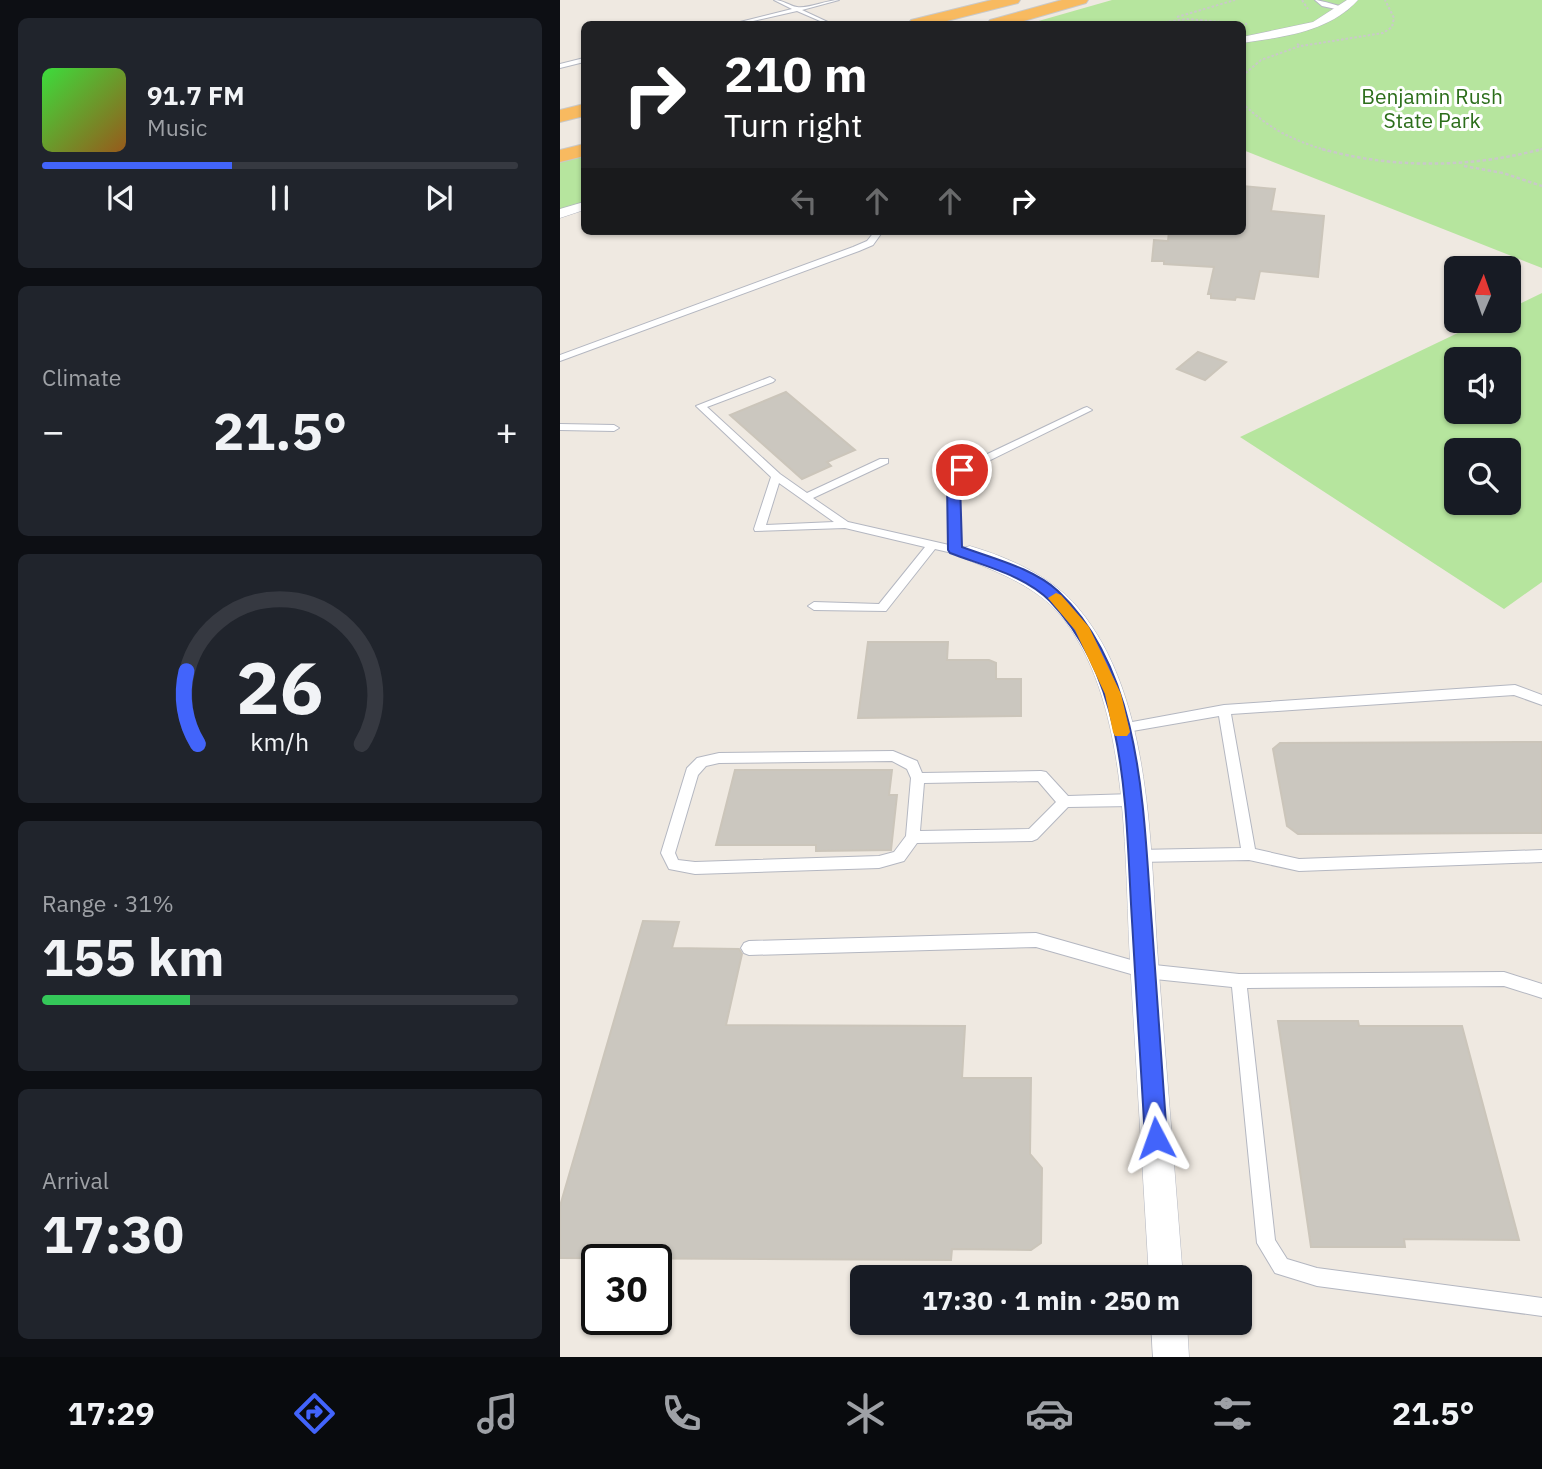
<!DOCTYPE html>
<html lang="en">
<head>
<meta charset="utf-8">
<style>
  body { margin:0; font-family:"IBM Plex Sans",sans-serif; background:#20242c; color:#f1f3f6; height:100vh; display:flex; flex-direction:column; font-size:26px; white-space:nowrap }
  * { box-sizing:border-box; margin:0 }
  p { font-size:23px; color:#9ea1a6 }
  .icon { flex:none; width:38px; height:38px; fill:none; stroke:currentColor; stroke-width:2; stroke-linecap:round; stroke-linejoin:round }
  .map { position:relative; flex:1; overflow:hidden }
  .drawer { display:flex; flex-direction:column; gap:18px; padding:18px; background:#0d0f14; width:560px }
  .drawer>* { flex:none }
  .top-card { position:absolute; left:21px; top:21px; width:665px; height:214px; border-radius:10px; box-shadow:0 2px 5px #0004; background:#202124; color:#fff; overflow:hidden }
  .needle { width:46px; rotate:2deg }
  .controls { position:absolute; left:884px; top:256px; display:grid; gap:14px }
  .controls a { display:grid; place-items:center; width:77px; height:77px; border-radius:10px; background:#171b24; box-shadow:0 2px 5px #0004; font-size:35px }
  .speed { position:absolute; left:21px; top:1244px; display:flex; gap:14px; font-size:35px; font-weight:700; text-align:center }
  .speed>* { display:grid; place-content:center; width:91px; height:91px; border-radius:50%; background:#171b24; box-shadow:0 2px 5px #0004; line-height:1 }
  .speed .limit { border:4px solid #111; border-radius:10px; background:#fff; color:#111 }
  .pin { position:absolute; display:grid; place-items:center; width:60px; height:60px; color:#fff; margin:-30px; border:4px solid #fff; border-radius:50%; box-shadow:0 2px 7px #0007 }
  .me { position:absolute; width:77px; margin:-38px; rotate:356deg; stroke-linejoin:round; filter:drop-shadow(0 0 5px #0008) }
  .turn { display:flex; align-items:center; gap:24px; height:147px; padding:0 28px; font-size:32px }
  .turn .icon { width:91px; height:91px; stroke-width:2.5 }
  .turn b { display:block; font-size:49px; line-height:60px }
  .lanes { display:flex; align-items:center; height:66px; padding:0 28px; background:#0003; justify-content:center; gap:35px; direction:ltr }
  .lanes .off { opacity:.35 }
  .big { font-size:52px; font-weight:800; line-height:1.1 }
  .drawer .widget { flex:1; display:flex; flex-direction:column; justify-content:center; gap:10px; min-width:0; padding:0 24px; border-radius:10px; background:#20242c }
  .drawer .dial { align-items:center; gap:0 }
  .dial svg { height:182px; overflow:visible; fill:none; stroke:#363941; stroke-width:7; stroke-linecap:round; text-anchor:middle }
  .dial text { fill:#f1f3f6; stroke:none }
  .song { display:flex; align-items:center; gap:21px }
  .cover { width:84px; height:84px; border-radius:10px; background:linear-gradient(135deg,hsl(120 70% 55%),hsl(30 70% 35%)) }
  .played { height:7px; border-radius:4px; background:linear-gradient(90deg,#4264fb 40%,#363941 40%) }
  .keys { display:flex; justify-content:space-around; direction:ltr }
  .heat { display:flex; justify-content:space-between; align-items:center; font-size:38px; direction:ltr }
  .charge { height:10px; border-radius:5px; background:linear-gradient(90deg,#34c759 31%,#363941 0) }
  .trip { position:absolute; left:290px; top:1265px; width:402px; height:70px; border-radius:10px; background:#171b24; box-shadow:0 2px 5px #0004; font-weight:800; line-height:70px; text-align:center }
  .menu { display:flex; height:112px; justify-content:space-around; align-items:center; background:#090b0e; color:#9ea1a6 }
  .menu .icon { width:49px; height:49px }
  .menu .current { color:#4264fb }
  .menu b { font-size:32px; color:#f1f3f6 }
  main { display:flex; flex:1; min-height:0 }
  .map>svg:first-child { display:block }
  .green { fill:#b6e59e; fill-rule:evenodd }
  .building { fill:#cbc7bf; stroke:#cbc5ba; stroke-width:2 }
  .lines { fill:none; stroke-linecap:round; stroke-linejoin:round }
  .service-casing { stroke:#b4b7c1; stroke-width:2 }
  .minor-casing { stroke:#b4b7c1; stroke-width:1 }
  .trunk-casing { stroke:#c9c9c9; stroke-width:2 }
  .path-far1 { stroke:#c9c9c9; stroke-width:2; stroke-dasharray:2.5 2; stroke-linecap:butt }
  .path { stroke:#c9c9c9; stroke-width:2.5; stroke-dasharray:3.5 2.5; stroke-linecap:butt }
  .service { fill:#fff; fill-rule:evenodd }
  .minor { fill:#fff; fill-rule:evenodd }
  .trunk { fill:#f8ba60; fill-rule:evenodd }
  .route { fill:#4264fb; stroke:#2b41a3; stroke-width:2 }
  .slow { fill:#f59e0b }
  .labels { text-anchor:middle; stroke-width:6; stroke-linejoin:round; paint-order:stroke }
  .far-park-label { font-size:21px; fill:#2c6e1b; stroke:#fff }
</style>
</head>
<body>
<main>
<section class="drawer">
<div class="widget">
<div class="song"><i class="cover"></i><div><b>91.7 FM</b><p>Music</p></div></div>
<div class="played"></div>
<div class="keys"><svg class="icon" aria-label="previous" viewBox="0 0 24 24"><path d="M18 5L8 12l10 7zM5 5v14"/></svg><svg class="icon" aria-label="pause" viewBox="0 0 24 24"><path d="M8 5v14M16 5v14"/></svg><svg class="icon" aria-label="next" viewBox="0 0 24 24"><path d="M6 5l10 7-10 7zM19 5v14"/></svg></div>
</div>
<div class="widget"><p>Climate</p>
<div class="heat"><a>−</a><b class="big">21.5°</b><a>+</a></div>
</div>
<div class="widget dial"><svg viewBox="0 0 100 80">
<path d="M14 69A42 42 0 1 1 86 69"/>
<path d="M14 69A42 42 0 0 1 9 37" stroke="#4264fb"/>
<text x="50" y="56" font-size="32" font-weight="700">26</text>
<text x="50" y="72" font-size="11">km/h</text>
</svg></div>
<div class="widget"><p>Range · 31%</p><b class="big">155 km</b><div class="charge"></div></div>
<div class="widget"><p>Arrival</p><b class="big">17:30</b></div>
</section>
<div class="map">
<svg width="982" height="1357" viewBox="0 0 982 1357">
  <rect width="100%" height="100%" fill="#efe9e1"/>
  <path class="green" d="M 552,0 L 982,0 L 982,268 L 683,150 L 682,24 L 468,24 Z
    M 24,153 L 24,204 L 0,211 L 0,160 Z
    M 982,293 L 982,582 L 944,609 L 680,437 L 925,320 L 948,320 L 949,309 ZM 896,359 L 948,359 L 948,411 L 896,411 ZM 896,450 L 948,450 L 948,502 L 896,502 Z"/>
  <path class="building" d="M 682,186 L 715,189 L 711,211 L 764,216 L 758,277 L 700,271 L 694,299 L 676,297 L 675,300 L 651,298 L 651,294 L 648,294 L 654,267 L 604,264 L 604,261 L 592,261 L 594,240 L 608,241 L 609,231 L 682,231 Z
    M 638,352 L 666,362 L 645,380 L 617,369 Z
    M 226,392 L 295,450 L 267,462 L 271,466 L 242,479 L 170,415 Z
    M 308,642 L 388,642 L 387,660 L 429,660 L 436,663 L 436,679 L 461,679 L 461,716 L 298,718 Z
    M 960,742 L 982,742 L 982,833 L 738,834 L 727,826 L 713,749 L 720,743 Z
    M 175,770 L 332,770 L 329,795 L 337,795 L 331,850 L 256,851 L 256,845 L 156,845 Z
    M 83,921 L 119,922 L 112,948 L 179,949 L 182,954 L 166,1025 L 405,1026 L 402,1078 L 471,1078 L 470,1154 L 482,1168 L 481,1243 L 471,1250 L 392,1249 L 391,1260 L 0,1258 L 0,1206 Z
    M 718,1021 L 798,1021 L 799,1026 L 902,1026 L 959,1240 L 844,1239 L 845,1247 L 751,1247 Z"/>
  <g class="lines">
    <g class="service-casing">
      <path id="service" d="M 214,0 C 224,0 229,6 237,7 C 248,9 266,0 279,0 L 242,10 L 272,24 L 267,24 L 237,11 L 180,24 L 172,24 L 232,9 Z
        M 755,0 C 760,0 783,7 788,9 L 785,11 L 762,6 Z
        M 24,58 L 24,62 L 0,68 L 0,64 Z
        M 315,231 L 323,231 L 313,245 L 299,251 L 0,361 L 0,355 L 293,247 L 307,241 Z
        M 210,377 L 215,380 L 213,382 L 147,407 L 220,474 L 247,493 L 320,459 L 328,459 L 328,463 L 253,498 L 288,522 L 389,545 L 388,483 L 398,468 L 524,408 L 527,407 L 532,410 L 406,472 L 398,483 L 400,547 L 414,550 L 415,553 L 414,556 L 410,557 L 375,549 L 326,611 L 254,610 L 248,606 L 254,602 L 319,604 L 365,547 L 285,528 L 195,531 L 194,529 L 211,477 L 136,406 ZM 219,483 L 274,522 L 206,525 Z
        M 0,424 L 54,425 L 59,428 L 54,431 L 0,430 Z
        M 955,685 L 982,695 L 982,705 L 954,695 L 671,714 L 695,849 L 739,859 L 982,850 L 982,862 L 739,871 L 689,860 L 577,862 L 572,860 L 570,856 L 572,852 L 577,850 L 681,848 L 659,716 L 561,733 L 556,731 L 555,728 L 556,725 L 664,705 Z
        M 333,751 L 357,761 L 362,773 L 481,771 L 486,772 L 508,796 L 573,794 L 578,796 L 580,800 L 578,804 L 573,806 L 508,807 L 477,839 L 472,841 L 357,843 L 344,861 L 319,868 L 135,874 L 109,869 L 101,853 L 127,768 L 137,758 L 159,753 ZM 332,761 L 347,769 L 351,778 L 346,836 L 334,852 L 319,856 L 135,862 L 118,860 L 115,853 L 138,775 L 146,766 L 159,763 ZM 478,781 L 496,802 L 469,829 L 360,831 L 364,783 Z
        M 476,933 L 585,964 L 679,974 L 944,972 L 982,984 L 982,998 L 944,986 L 687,988 L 715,1240 L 727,1259 L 757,1268 L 982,1298 L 982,1316 L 757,1286 L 715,1273 L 697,1243 L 672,987 L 585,978 L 476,947 L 189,955 L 184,953 L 181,948 L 184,943 L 189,941 Z"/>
    </g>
    <g class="minor-casing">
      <path id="minor" d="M 787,0 L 798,0 C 769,32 723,37 682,43 L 682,37 L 753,22 Z
        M 24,202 L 24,210 L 0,218 L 0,209 Z
        M 410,546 C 448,557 493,577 519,609 C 593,698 590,850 598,960 C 606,1066 615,1172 623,1278 L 589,1278 C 583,1172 576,1066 570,960 C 564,856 570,708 505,621 C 481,588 440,573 403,558 L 400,553 L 403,548 Z
        M 591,1323 L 627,1323 L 629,1357 L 593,1357 Z"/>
    </g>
    <g class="trunk-casing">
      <path id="trunk" d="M 432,0 L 460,0 L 458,3 L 375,24 L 348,24 L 351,20 Z
        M 502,0 L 528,0 L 526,3 L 453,24 L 427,24 L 430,20 Z
        M 24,104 L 24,116 L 0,122 L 0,110 Z
        M 24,144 L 24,156 L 0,162 L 0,150 Z"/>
    </g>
    <path class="path-far1" d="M 742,0 L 748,9
      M 617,17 L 675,0
      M 591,24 L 627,19 L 687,24
      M 737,44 L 741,46 L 823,33 L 832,27 L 834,18 L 825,0
      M 682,76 L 701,60 L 740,46
      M 682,103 C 711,130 730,139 768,151
      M 976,151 L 982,149"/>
    <path class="path" d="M 762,149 C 833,169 911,168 982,149
      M 904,166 L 943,173 L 982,186"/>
    <use href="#service" class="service"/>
    <use href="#minor" class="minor"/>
    <use href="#trunk" class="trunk"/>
  </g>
  <path class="route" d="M 402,466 L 409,470 L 400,483 L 402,547 C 434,559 473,568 498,591 C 585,673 583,816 592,926 C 597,997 602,1067 607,1138 L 604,1146 L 596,1149 L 589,1146 L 585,1138 C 581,1066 576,994 572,921 C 565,813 570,684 490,601 C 464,575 424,566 390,553 L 388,550 L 387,483 L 398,467 Z"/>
  <path class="slow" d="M 496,593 L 501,595 L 529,627 L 561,694 L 570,732 L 567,736 L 555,736 L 553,732 L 545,694 L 515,630 L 488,598 Z"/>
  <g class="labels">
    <g class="far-park-label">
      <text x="872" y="104">Benjamin Rush<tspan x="872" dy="24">State Park</tspan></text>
    </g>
  </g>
</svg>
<div class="controls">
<a><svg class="needle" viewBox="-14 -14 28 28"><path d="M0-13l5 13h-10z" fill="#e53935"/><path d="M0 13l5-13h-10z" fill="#9ea1a6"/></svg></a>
<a><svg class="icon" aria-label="sound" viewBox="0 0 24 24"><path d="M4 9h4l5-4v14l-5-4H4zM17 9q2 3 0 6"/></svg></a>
<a><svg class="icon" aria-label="search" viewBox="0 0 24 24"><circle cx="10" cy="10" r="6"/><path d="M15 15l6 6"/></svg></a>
</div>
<div class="speed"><div class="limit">30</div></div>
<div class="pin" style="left:402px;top:470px;background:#d93025"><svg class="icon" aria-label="arrive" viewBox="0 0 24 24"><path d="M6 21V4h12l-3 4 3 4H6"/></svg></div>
<svg class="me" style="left:596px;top:1138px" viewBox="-20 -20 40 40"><path d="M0-17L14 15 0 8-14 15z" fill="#4264fb" stroke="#fff" stroke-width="4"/></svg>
<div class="trip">17:30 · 1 min · 250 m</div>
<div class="top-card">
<div class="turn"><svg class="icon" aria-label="right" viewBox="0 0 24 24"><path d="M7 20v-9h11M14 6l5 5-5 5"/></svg><div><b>210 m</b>Turn right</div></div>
<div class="lanes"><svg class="icon off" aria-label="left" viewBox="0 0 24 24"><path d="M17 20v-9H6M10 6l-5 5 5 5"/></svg><svg class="icon off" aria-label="ahead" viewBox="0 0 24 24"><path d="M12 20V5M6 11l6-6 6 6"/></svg><svg class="icon off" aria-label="ahead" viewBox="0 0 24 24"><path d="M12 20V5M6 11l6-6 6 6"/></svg><svg class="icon" aria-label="right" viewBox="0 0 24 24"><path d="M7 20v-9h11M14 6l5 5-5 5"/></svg></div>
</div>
</div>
</main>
<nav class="menu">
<b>17:29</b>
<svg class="icon current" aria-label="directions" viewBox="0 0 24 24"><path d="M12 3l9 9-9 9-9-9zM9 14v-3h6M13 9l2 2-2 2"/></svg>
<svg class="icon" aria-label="music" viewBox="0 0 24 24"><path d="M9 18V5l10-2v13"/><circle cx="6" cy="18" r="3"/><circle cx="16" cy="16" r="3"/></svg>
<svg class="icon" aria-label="phone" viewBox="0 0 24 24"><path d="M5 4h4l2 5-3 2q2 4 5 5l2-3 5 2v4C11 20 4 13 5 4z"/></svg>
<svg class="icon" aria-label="climate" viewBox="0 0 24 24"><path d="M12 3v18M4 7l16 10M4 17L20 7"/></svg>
<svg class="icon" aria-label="car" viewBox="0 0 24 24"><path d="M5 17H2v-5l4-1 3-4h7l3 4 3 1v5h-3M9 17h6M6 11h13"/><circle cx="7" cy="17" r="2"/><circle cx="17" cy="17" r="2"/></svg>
<svg class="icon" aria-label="filters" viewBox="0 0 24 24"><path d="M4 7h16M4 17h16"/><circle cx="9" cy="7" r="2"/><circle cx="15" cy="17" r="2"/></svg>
<b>21.5°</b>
</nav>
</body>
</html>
